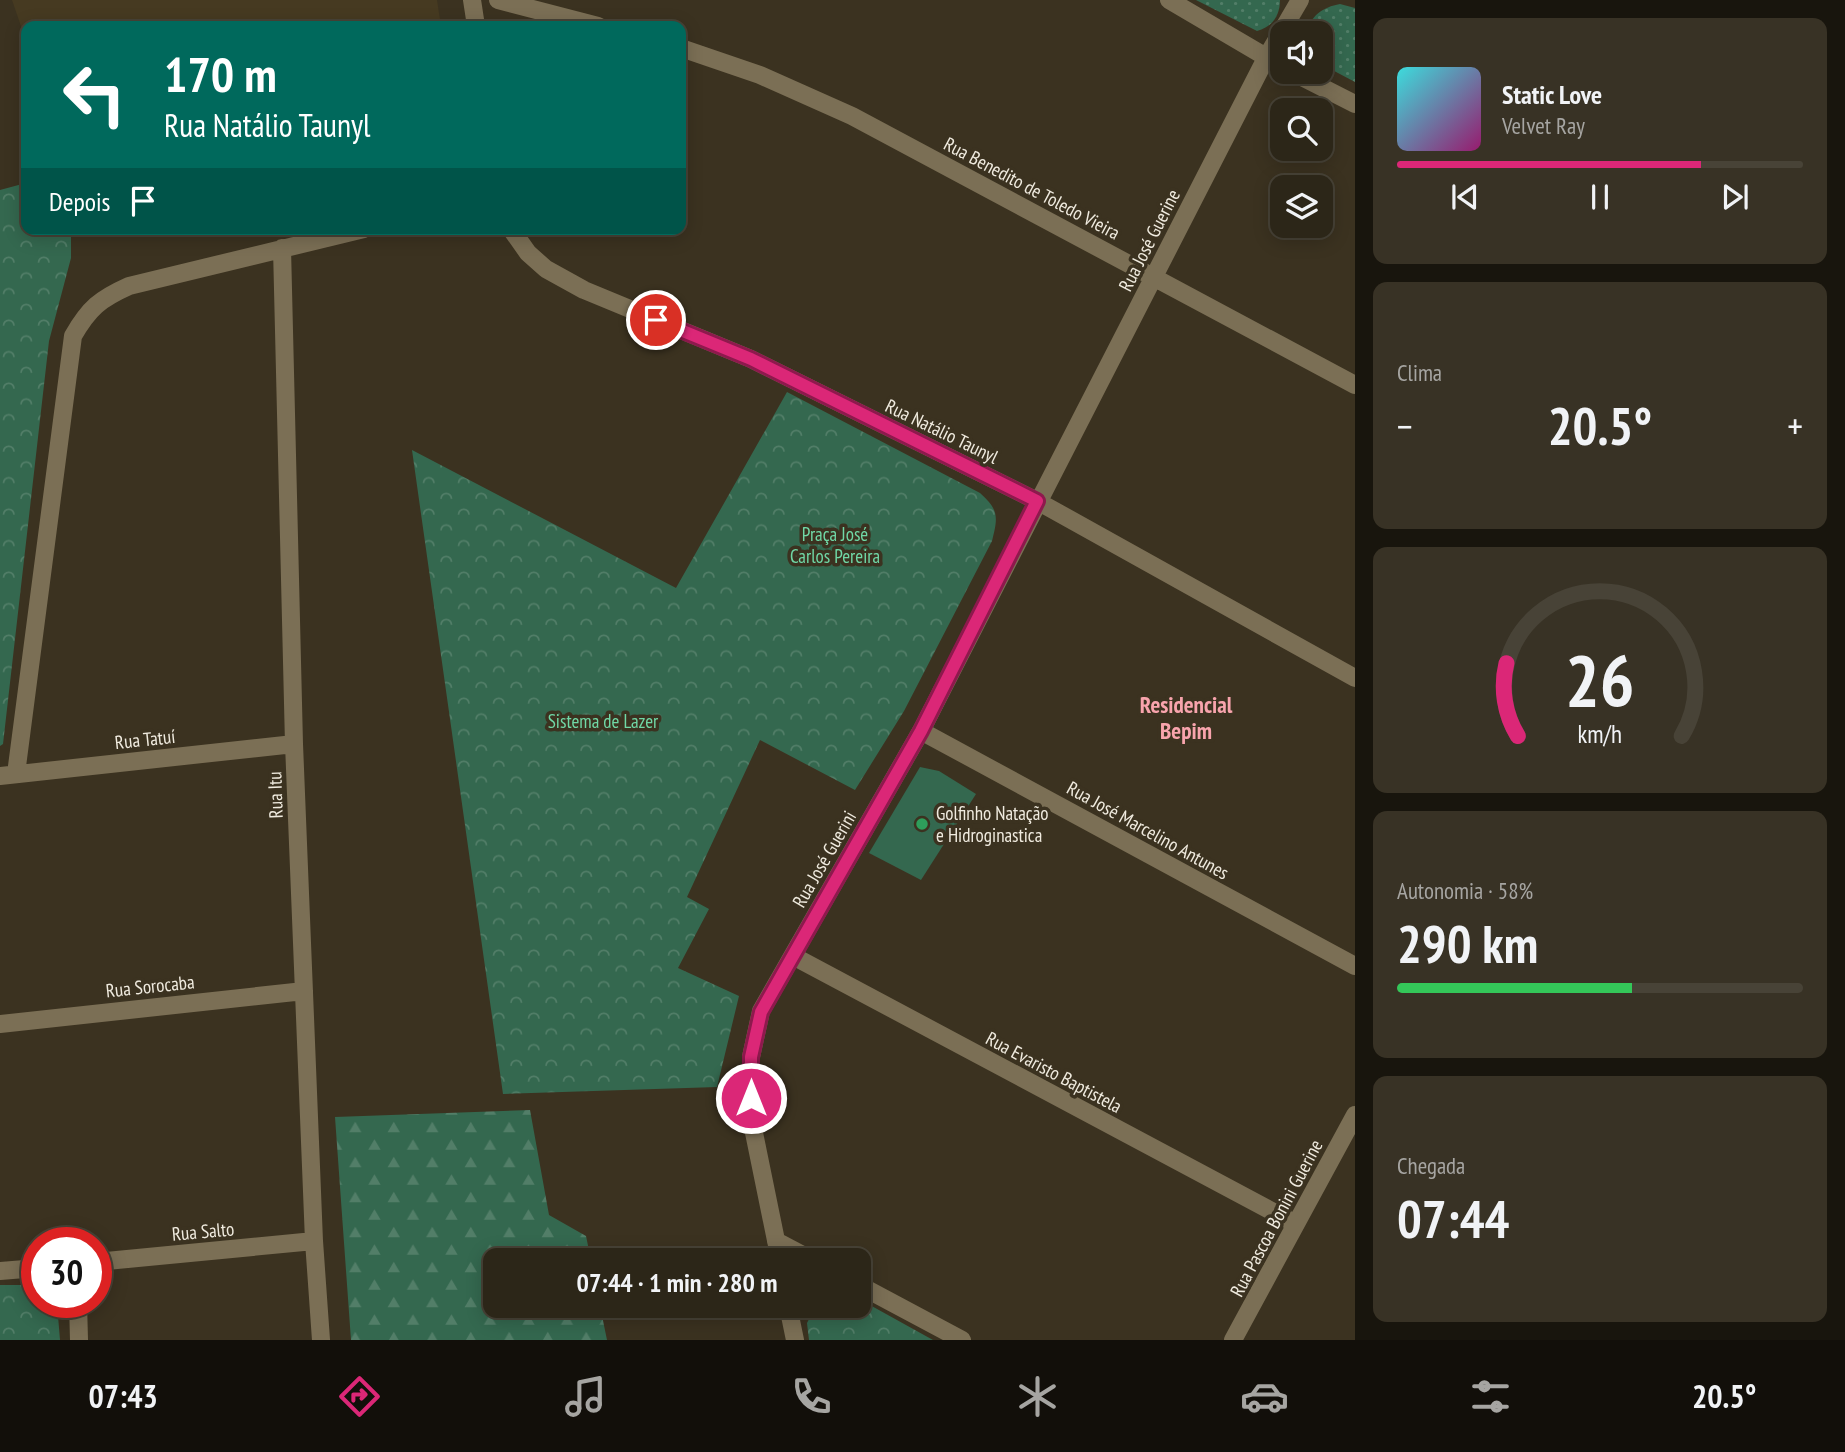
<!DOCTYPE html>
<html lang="pt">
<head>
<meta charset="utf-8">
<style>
  body { margin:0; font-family:"PT Sans Narrow",sans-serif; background:#383225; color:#f1f3f6; height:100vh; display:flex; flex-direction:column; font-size:26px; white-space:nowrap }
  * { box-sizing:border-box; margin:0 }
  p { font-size:23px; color:#a6a5a2 }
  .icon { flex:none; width:38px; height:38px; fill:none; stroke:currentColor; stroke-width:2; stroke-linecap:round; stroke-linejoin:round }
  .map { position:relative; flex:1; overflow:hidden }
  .panel { display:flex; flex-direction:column; gap:18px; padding:18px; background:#18150d; width:490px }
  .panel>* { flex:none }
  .hud { position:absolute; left:21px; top:21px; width:665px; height:214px; border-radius:14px; box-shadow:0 4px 18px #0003,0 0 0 2px #484337; background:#00695c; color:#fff; overflow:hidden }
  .fabs { position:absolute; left:1270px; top:21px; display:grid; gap:14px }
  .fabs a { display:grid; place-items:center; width:63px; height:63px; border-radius:14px; background:#2c2618; box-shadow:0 4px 18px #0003,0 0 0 2px #484337; font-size:35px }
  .speed { position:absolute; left:21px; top:1227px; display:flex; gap:14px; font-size:35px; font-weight:700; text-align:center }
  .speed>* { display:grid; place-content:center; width:91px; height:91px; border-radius:50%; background:#2c2618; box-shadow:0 4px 18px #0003,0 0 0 2px #484337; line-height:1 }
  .speed .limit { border:10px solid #d22; background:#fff; color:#111 }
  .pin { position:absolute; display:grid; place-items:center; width:60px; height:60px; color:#fff; margin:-30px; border:4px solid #fff; border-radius:50%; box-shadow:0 2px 7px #0007 }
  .me { position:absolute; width:77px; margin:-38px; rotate:0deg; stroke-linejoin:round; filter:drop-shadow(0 0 5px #0008) }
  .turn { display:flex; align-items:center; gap:24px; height:147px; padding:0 28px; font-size:32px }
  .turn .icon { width:91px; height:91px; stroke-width:2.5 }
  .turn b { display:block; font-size:49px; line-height:60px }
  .then { display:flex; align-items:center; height:66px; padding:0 28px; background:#0003; gap:14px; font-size:26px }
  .big { font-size:52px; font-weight:700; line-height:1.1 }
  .panel .widget { flex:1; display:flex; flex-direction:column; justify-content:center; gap:10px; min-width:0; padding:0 24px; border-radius:14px; background:#383225 }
  .panel .dial { align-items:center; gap:0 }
  .dial svg { height:182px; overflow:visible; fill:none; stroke:#484337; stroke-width:7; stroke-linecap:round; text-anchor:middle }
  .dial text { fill:#f1f3f6; stroke:none }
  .song { display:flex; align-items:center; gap:21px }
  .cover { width:84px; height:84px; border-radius:10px; background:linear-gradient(135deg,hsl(180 70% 55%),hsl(320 70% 35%)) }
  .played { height:7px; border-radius:4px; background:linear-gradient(90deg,#db2777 75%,#484337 75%) }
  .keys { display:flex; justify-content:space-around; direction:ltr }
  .heat { display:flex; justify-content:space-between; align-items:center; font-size:38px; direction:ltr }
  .charge { height:10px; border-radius:5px; background:linear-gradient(90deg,#34c759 58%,#484337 0) }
  .trip { position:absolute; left:483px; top:1248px; width:388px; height:70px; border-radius:14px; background:#2c2618; box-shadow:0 4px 18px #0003,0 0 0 2px #484337; font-weight:700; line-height:70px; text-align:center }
  .tab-bar { display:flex; height:112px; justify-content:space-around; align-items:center; background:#120f0a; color:#a6a5a2 }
  .tab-bar .icon { width:49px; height:49px }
  .tab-bar .on { color:#db2777 }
  .tab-bar b { font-size:32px; color:#f1f3f6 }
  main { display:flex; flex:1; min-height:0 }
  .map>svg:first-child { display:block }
  .built { fill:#463a21 }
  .grass { fill:url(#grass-dots) }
  .forest { fill:url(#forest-firs) }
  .park { fill:url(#park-crowns) }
  .pitch { fill:#34684f }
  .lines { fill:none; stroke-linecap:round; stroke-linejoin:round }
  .minor { stroke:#7b6f55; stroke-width:18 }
  .route-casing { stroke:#8e194d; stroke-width:18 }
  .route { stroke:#db2777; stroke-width:12 }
  .leisure-dot { fill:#2e9e5b; stroke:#3b3220; stroke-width:2.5 }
  .labels { text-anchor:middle; stroke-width:7; stroke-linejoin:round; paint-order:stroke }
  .street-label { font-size:19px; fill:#f0ebdf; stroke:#3b3220 }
  .park-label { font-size:19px; fill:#70d8a6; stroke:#3b3220 }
  .poi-label { font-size:19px; fill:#f0ebdf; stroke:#3b3220; text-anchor:start }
  .quarter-label { font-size:23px; font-weight:bold; fill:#f8a4ad; stroke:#3b3220 }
</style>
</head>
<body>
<main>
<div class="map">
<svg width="1355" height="1340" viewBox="0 0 1355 1340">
  <defs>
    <pattern id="grass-dots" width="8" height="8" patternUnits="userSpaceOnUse" patternTransform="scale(1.75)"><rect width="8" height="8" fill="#34684f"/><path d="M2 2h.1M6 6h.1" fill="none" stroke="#527e68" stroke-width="1.8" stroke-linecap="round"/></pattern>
    <pattern id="forest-firs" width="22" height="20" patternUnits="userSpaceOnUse" patternTransform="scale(1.75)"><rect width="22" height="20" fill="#34684f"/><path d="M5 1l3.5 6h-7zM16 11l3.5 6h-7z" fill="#527e68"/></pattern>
    <pattern id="park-crowns" width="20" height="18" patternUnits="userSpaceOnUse" patternTransform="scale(1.75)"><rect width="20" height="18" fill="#34684f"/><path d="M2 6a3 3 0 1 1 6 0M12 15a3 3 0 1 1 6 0" fill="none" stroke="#527e68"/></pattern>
  </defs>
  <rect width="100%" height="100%" fill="#3b3220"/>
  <path class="built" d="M 12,0 L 437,0 L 441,26 L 26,26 L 26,41 Z"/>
  <path class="grass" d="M 1196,0 L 1280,0 C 1280,16 1272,27 1257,31 Z
    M 1340,4 L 1355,8 L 1355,82 L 1321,64 L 1321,33 L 1307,33 C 1310,16 1323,7 1340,4 Z"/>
  <path class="forest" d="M 530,1110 L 549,1215 L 586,1236 L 591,1260 L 495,1260 L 495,1306 L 600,1306 L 607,1340 L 351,1340 L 335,1117 Z"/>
  <path class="park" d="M 26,183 L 26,229 L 71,229 L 71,258 L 49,341 L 3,744 L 0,746 L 0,190 Z
    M 787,392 L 980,493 C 999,510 998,517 992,541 L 904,711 L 855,790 L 760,740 L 687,897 L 709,909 L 678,968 L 739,996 L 717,1087 L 503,1094 L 412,450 L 676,588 Z
    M 0,1285 L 25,1285 L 37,1292 L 37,1302 L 50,1302 L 58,1316 L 60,1340 L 0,1340 Z
    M 859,1299 L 933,1340 L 809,1340 L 807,1323 L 816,1306 L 859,1306 Z"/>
  <path class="pitch" d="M 920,767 L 939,771 L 976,794 L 921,880 L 869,853 Z"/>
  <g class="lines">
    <path class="minor" d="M 472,0 L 476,26
      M 498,0 L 598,26
      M 1169,0 L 1283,67
      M 681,48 L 760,75 L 852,116 L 1355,385
      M 1292,72 L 1355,104
      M 511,229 L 528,253 L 546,269 L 584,290 L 751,359 L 1037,501 L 1355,678
      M 282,248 L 294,744 L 314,1241 L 321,1340
      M 921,731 L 1355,966
      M 16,774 L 73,336 C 89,308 100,299 129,286 L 364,229
      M 0,776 L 294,744
      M 793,956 L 1296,1224
      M 0,1024 L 304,991
      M 776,1241 L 812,1260
      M 780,1260 L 751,1118 L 751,1057 L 761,1011 L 921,731 L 1266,58 L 1300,0
      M 96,1262 L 314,1241
      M 0,1271 L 37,1268
      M 859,1285 L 962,1340
      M 78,1302 L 79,1340
      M 788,1306 L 795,1340
      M 1233,1340 L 1355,1115"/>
  </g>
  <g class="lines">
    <g class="route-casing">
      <path id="route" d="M 656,320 L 751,359 L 1037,501 L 921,731 L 761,1012 L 751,1057 L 751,1098"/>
    </g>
    <use href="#route" class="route"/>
  </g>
  <circle class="leisure-dot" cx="922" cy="824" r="7"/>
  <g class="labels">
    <g class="street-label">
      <text transform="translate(1032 188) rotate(28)" y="7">Rua Benedito de Toledo Vieira</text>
      <text transform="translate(1149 240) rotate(-63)" y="7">Rua José Guerine</text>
      <text transform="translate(942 431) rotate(26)" y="7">Rua Natálio Taunyl</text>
      <text transform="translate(145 739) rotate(-6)" y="7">Rua Tatuí</text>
      <text transform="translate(275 795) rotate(-92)" y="7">Rua Itu</text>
      <text transform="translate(1148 830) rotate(29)" y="7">Rua José Marcelino Antunes</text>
      <text transform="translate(824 859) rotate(-60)" y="7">Rua José Guerini</text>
      <text transform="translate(150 986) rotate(-6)" y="7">Rua Sorocaba</text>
      <text transform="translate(1054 1072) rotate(28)" y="7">Rua Evaristo Baptistela</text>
      <text transform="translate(1276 1218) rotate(-62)" y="7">Rua Pascoa Bonini Guerine</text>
      <text transform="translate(203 1231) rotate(-5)" y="7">Rua Salto</text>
    </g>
    <g class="park-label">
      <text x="835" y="541">Praça José<tspan x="835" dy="22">Carlos Pereira</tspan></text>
      <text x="603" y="728">Sistema de Lazer</text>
    </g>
    <g class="poi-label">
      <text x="936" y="820">Golfinho Natação<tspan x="936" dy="22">e Hidroginastica</tspan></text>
    </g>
    <g class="quarter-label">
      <text x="1186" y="713">Residencial<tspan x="1186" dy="26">Bepim</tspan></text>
    </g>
  </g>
</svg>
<div class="fabs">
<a><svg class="icon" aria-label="sound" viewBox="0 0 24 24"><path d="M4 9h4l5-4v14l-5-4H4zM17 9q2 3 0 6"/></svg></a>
<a><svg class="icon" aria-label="search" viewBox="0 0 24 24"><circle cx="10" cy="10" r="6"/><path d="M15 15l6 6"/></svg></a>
<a><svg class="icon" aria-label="layers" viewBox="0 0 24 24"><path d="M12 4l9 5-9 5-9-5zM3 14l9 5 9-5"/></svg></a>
</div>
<div class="speed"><div class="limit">30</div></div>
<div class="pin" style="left:656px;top:320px;background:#d93025"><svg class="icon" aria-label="arrive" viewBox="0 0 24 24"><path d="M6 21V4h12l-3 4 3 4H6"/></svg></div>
<svg class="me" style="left:751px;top:1098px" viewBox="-20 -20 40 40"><circle r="17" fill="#db2777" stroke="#fff" stroke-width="3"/><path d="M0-11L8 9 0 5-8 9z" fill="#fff"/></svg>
<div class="trip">07:44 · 1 min · 280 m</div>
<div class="hud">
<div class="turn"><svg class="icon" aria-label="left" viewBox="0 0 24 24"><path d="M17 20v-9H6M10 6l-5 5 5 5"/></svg><div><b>170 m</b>Rua Natálio Taunyl</div></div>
<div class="then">Depois<svg class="icon" aria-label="arrive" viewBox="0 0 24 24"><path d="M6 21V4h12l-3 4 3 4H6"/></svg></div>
</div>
</div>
<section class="panel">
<div class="widget">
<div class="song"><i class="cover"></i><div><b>Static Love</b><p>Velvet Ray</p></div></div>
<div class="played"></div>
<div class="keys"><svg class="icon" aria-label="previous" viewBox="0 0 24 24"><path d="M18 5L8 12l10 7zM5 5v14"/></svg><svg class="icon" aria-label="pause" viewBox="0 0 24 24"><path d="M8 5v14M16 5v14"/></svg><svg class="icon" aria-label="next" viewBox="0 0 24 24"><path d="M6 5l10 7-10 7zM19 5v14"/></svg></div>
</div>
<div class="widget"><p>Clima</p>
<div class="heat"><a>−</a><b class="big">20.5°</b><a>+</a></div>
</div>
<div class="widget dial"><svg viewBox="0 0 100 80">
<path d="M14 69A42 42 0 1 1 86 69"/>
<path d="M14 69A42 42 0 0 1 9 37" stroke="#db2777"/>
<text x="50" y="56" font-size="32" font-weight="700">26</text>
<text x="50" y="72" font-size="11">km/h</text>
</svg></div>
<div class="widget"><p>Autonomia · 58%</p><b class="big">290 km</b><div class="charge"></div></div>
<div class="widget"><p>Chegada</p><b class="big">07:44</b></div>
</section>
</main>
<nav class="tab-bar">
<b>07:43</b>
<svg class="icon on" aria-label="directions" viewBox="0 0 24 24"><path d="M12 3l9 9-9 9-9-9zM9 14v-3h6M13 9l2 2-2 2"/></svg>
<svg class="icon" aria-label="music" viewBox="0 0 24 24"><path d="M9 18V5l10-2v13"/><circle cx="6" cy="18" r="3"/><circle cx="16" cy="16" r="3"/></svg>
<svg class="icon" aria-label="phone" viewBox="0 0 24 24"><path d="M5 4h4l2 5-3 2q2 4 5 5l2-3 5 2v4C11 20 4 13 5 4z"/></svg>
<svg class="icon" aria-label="climate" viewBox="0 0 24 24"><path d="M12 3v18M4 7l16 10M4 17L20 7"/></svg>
<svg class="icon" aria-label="car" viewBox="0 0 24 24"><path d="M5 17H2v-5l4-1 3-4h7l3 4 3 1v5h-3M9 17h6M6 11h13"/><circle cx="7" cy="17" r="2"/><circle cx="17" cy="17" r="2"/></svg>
<svg class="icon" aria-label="filters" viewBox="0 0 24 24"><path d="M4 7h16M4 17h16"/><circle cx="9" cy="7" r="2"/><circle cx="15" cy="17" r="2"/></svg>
<b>20.5°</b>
</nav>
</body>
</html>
